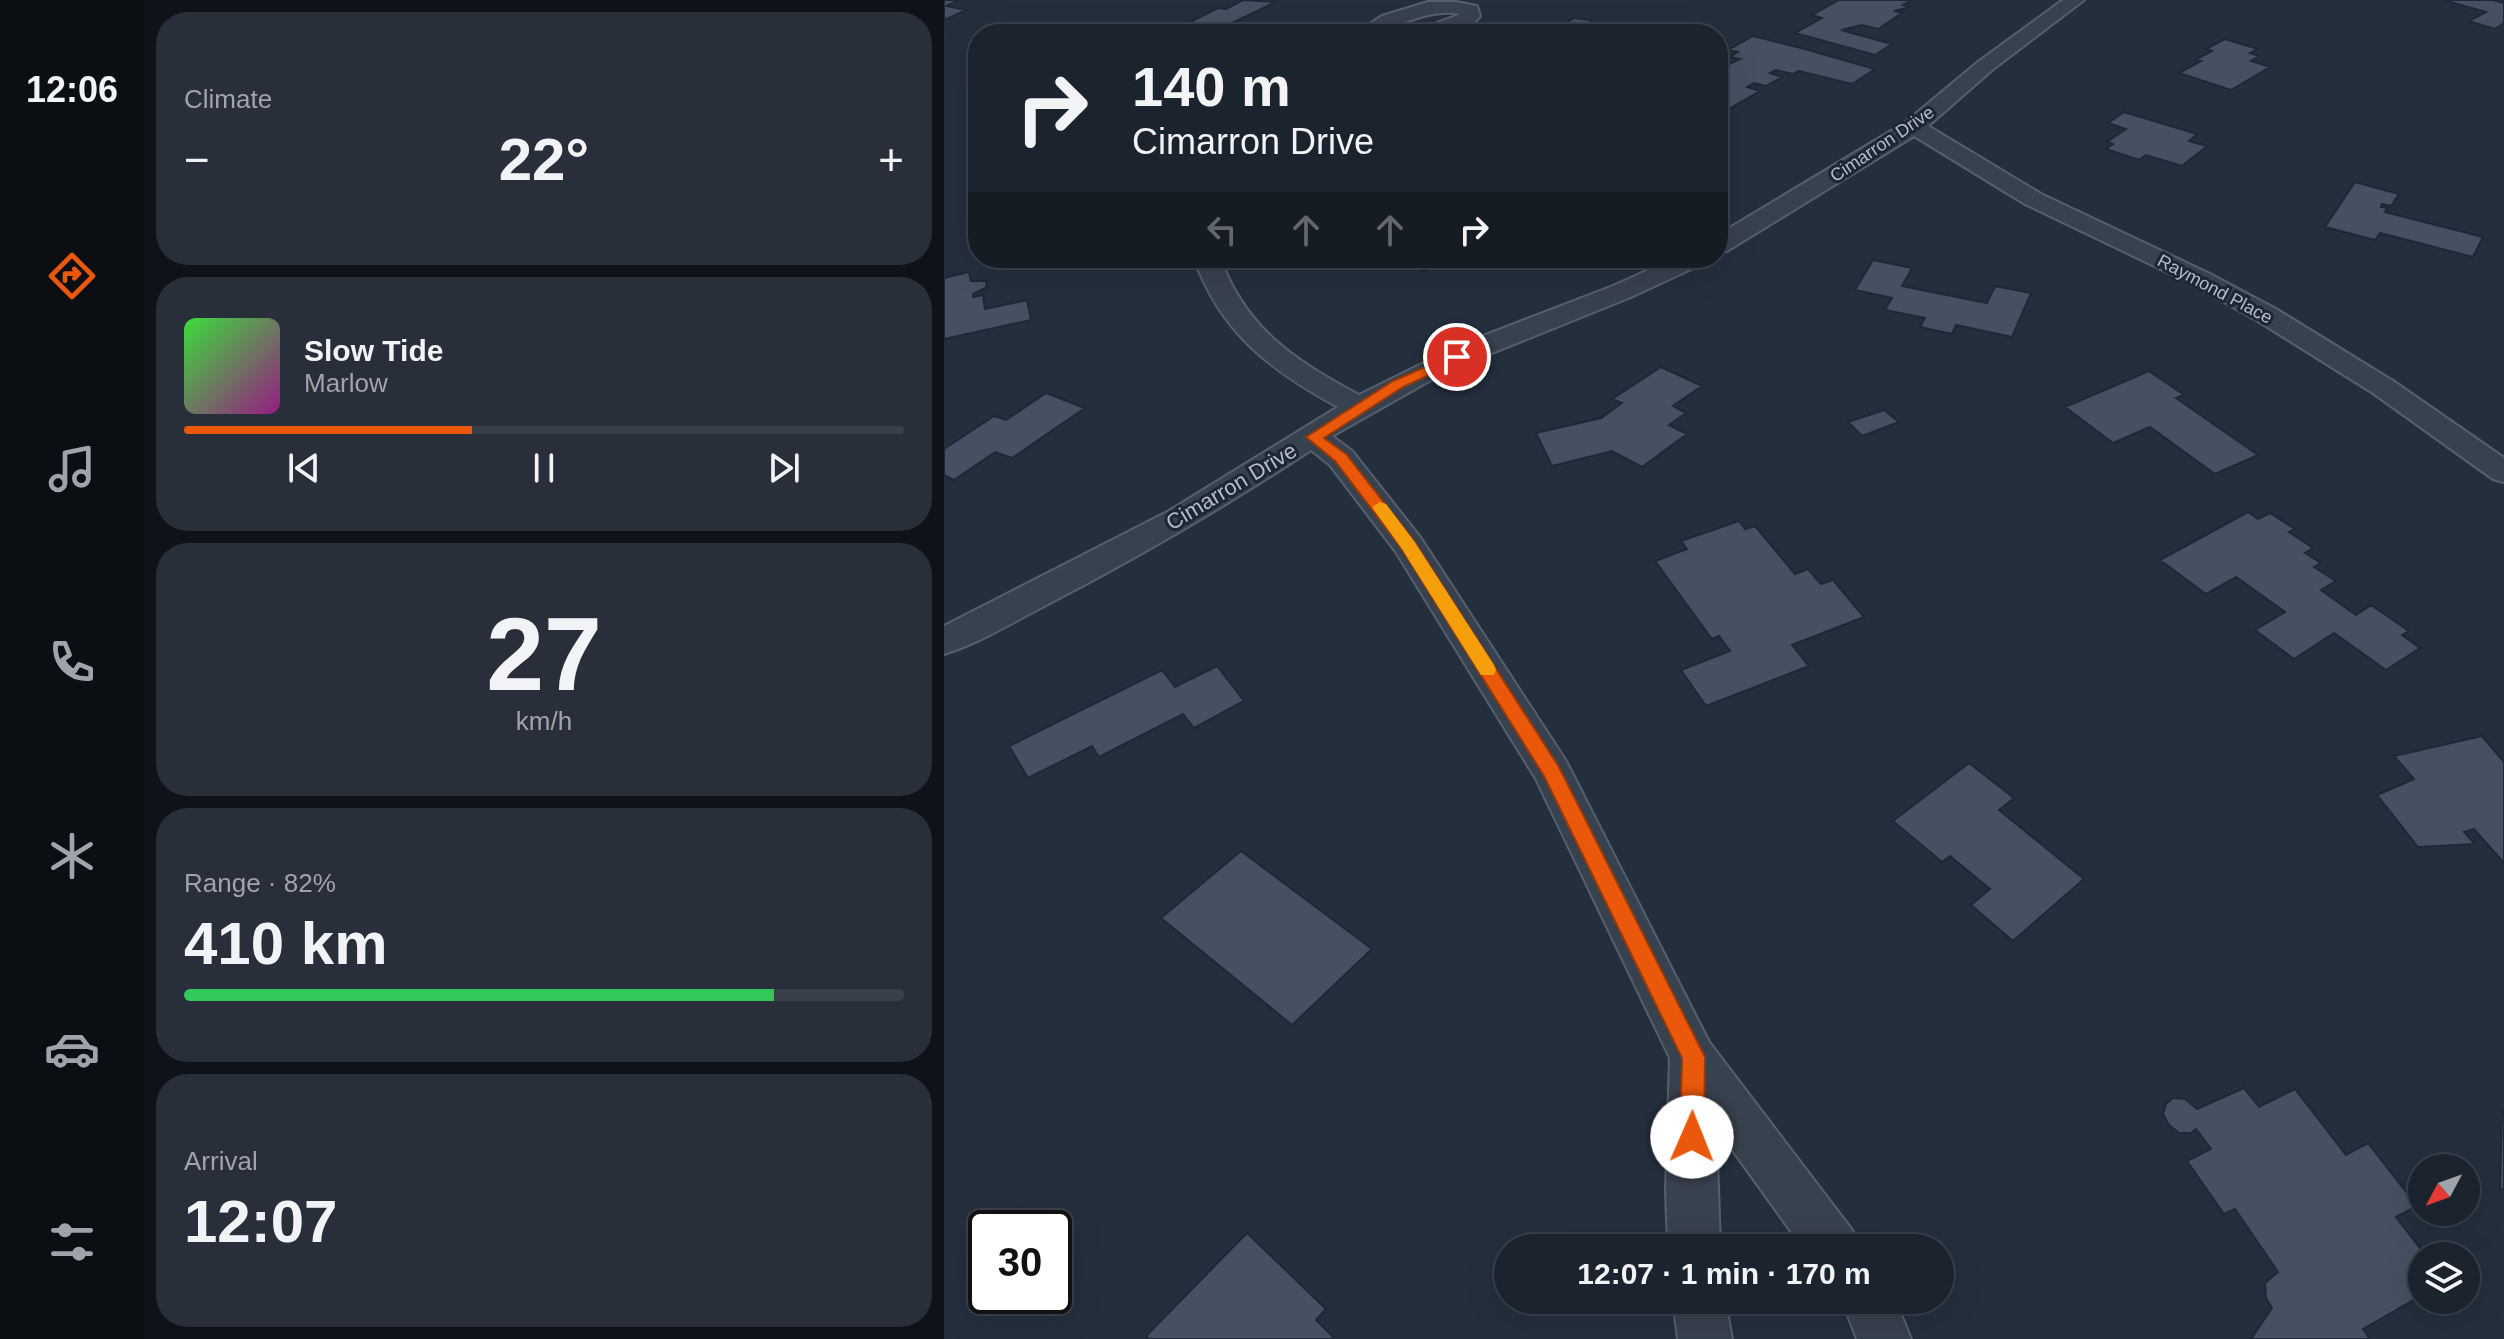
<!DOCTYPE html>
<html lang="en">
<head>
<meta charset="utf-8">
<style>
  body { margin:0; font-family:Helvetica,sans-serif; background:#282f3a; color:#f1f3f6; height:100vh; display:flex; flex-direction:column; font-size:30px; white-space:nowrap }
  * { box-sizing:border-box; margin:0 }
  p { font-size:26px; color:#a0a4aa }
  .icon { flex:none; width:44px; height:44px; fill:none; stroke:currentColor; stroke-width:2; stroke-linecap:round; stroke-linejoin:round }
  .map { position:relative; flex:1; overflow:hidden }
  .panel { display:flex; flex-direction:column; gap:12px; padding:12px; background:#0f1319; width:800px }
  .panel>* { flex:none }
  .guide { position:absolute; left:24px; top:24px; width:760px; height:244px; border-radius:32px; box-shadow:0 8px 32px #0002,0 0 0 2px #39404a; background:#1b232e; color:#f1f3f6; overflow:hidden }
  .needle { width:52px; rotate:229deg }
  .tools { position:absolute; left:1464px; top:1154px; display:grid; gap:16px }
  .tools a { display:grid; place-items:center; width:72px; height:72px; border-radius:50%; background:#1b232e; box-shadow:0 8px 32px #0002,0 0 0 2px #39404a; font-size:40px }
  .speed { position:absolute; left:24px; top:1210px; display:flex; gap:16px; font-size:40px; font-weight:700; text-align:center }
  .speed>* { display:grid; place-content:center; width:104px; height:104px; border-radius:50%; background:#1b232e; box-shadow:0 8px 32px #0002,0 0 0 2px #39404a; line-height:1 }
  .speed .limit { border:4px solid #111; border-radius:12px; background:#fff; color:#111 }
  .pin { position:absolute; display:grid; place-items:center; width:68px; height:68px; color:#fff; margin:-34px; border:4px solid #fff; border-radius:50%; box-shadow:0 2px 8px #0007 }
  .me { position:absolute; width:88px; margin:-44px; rotate:1deg; stroke-linejoin:round; filter:drop-shadow(0 0 6px #0008) }
  .turn { display:flex; align-items:center; gap:28px; height:168px; padding:0 32px; font-size:36px }
  .turn .icon { width:104px; height:104px; stroke-width:2.5 }
  .turn b { display:block; font-size:56px; line-height:68px }
  .lanes { display:flex; align-items:center; height:76px; padding:0 32px; background:#0003; justify-content:center; gap:40px; direction:ltr }
  .lanes .off { opacity:.35 }
  .big { font-size:60px; font-weight:700; line-height:1.1 }
  .panel .card { flex:1; display:flex; flex-direction:column; justify-content:center; gap:12px; min-width:0; padding:0 28px; border-radius:32px; background:#282f3a }
  .panel .dial { align-items:center; gap:0 }
  .dial b { font-size:104px; line-height:1 }
  .song { display:flex; align-items:center; gap:24px }
  .cover { width:96px; height:96px; border-radius:12px; background:linear-gradient(135deg,hsl(120 70% 55%),hsl(310 70% 35%)) }
  .played { height:8px; border-radius:4px; background:linear-gradient(90deg,#ea580c 40%,#39404a 40%) }
  .keys { display:flex; justify-content:space-around; direction:ltr }
  .heat { display:flex; justify-content:space-between; align-items:center; font-size:44px; direction:ltr }
  .charge { height:12px; border-radius:6px; background:linear-gradient(90deg,#34c759 82%,#39404a 0) }
  .trip { position:absolute; left:550px; top:1234px; width:460px; height:80px; border-radius:40px; background:#1b232e; box-shadow:0 8px 32px #0002,0 0 0 2px #39404a; font-weight:700; line-height:80px; text-align:center }
  main { display:flex; flex:1; min-height:0 }
  .tabs { display:flex; flex-direction:column; width:144px; justify-content:space-around; align-items:center; background:#0b0e12; color:#a0a4aa }
  .tabs .icon { width:56px; height:56px }
  .tabs .on { color:#ea580c }
  .tabs b { font-size:36px; color:#f1f3f6 }
  .map>svg:first-child { display:block }
  .building { fill:#455162; stroke:#1f2835; stroke-width:2 }
  .lines { fill:none; stroke-linecap:round; stroke-linejoin:round }
  .minor-casing { stroke:#565f6c; stroke-width:4 }
  .minor { fill:#38414e; fill-rule:evenodd }
  .route { fill:#ea580c; stroke:#983908; stroke-width:2 }
  .slow { fill:#f59e0b }
  .labels { text-anchor:middle; stroke-width:6; stroke-linejoin:round; paint-order:stroke }
  .far-street-label { font-size:18px; fill:#b4bcc9; stroke:#1d2633 }
  .street-label { font-size:22px; fill:#b4bcc9; stroke:#1d2633 }
</style>
</head>
<body>
<main>
<nav class="tabs">
<b>12:06</b>
<svg class="icon on" aria-label="directions" viewBox="0 0 24 24"><path d="M12 3l9 9-9 9-9-9zM9 14v-3h6M13 9l2 2-2 2"/></svg>
<svg class="icon" aria-label="music" viewBox="0 0 24 24"><path d="M9 18V5l10-2v13"/><circle cx="6" cy="18" r="3"/><circle cx="16" cy="16" r="3"/></svg>
<svg class="icon" aria-label="phone" viewBox="0 0 24 24"><path d="M5 4h4l2 5-3 2q2 4 5 5l2-3 5 2v4C11 20 4 13 5 4z"/></svg>
<svg class="icon" aria-label="climate" viewBox="0 0 24 24"><path d="M12 3v18M4 7l16 10M4 17L20 7"/></svg>
<svg class="icon" aria-label="car" viewBox="0 0 24 24"><path d="M5 17H2v-5l4-1 3-4h7l3 4 3 1v5h-3M9 17h6M6 11h13"/><circle cx="7" cy="17" r="2"/><circle cx="17" cy="17" r="2"/></svg>
<svg class="icon" aria-label="filters" viewBox="0 0 24 24"><path d="M4 7h16M4 17h16"/><circle cx="9" cy="7" r="2"/><circle cx="15" cy="17" r="2"/></svg>
</nav>
<section class="panel">
<div class="card"><p>Climate</p>
<div class="heat"><a>−</a><b class="big">22°</b><a>+</a></div>
</div>
<div class="card">
<div class="song"><i class="cover"></i><div><b>Slow Tide</b><p>Marlow</p></div></div>
<div class="played"></div>
<div class="keys"><svg class="icon" aria-label="previous" viewBox="0 0 24 24"><path d="M18 5L8 12l10 7zM5 5v14"/></svg><svg class="icon" aria-label="pause" viewBox="0 0 24 24"><path d="M8 5v14M16 5v14"/></svg><svg class="icon" aria-label="next" viewBox="0 0 24 24"><path d="M6 5l10 7-10 7zM19 5v14"/></svg></div>
</div>
<div class="card dial"><b>27</b><p>km/h</p></div>
<div class="card"><p>Range · 82%</p><b class="big">410 km</b><div class="charge"></div></div>
<div class="card"><p>Arrival</p><b class="big">12:07</b></div>
</section>
<div class="map">
<svg width="1560" height="1339" viewBox="0 0 1560 1339">
  <rect width="100%" height="100%" fill="#242f3e"/>
  <path class="building" d="M 0,0 L 15,0 L 2,6 L 22,10 L 0,20 Z
    M 299,0 L 332,2 L 265,34 L 232,29 L 274,8 L 282,9 Z
    M 895,0 L 968,0 L 959,5 L 966,7 L 950,11 L 958,13 L 934,29 L 918,25 L 897,30 L 948,44 L 931,55 L 851,33 L 878,18 L 868,15 Z
    M 1499,0 L 1549,0 L 1560,3 L 1560,23 L 1551,29 L 1525,21 L 1542,12 Z
    M 629,18 L 647,20 L 644,24 L 666,27 L 658,34 L 610,34 Z
    M 809,36 L 857,48 L 931,69 L 908,84 L 855,71 L 849,74 L 832,70 L 826,73 L 838,77 L 822,86 L 810,83 L 803,87 L 816,91 L 783,110 L 774,108 L 774,69 L 796,59 L 786,57 L 794,52 L 784,50 Z
    M 1281,39 L 1314,49 L 1306,53 L 1315,56 L 1307,61 L 1326,67 L 1287,90 L 1235,73 L 1257,61 L 1251,60 L 1268,51 L 1262,49 Z
    M 1180,112 L 1253,134 L 1245,141 L 1263,146 L 1238,166 L 1202,155 L 1195,160 L 1162,149 L 1169,144 L 1163,142 L 1182,129 L 1164,123 Z
    M 1411,182 L 1455,194 L 1447,206 L 1438,204 L 1437,207 L 1443,208 L 1441,212 L 1539,237 L 1529,257 L 1436,233 L 1431,240 L 1381,227 Z
    M 453,258 L 545,258 L 537,266 L 516,262 L 509,269 L 487,264 L 480,271 L 447,264 Z
    M 929,260 L 968,268 L 958,286 L 1043,303 L 1051,286 L 1087,293 L 1068,337 L 1012,325 L 1008,334 L 976,327 L 981,318 L 941,310 L 948,298 L 911,290 Z
    M 25,272 L 27,281 L 42,281 L 43,287 L 29,294 L 29,297 L 39,295 L 41,309 L 83,300 L 87,320 L 0,339 L 0,278 Z
    M 717,367 L 758,386 L 729,406 L 742,413 L 725,425 L 743,434 L 698,467 L 668,451 L 608,466 L 592,433 L 657,418 L 678,403 L 668,399 Z
    M 1205,371 L 1240,395 L 1232,398 L 1314,455 L 1271,474 L 1206,427 L 1169,443 L 1121,407 Z
    M 102,393 L 141,408 L 68,458 L 51,452 L 10,480 L 0,475 L 0,449 L 50,416 L 62,420 Z
    M 940,410 L 955,422 L 918,436 L 904,422 Z
    M 1304,512 L 1314,519 L 1326,513 L 1351,529 L 1345,532 L 1369,548 L 1361,553 L 1377,563 L 1370,567 L 1392,581 L 1377,590 L 1412,615 L 1427,605 L 1465,631 L 1458,635 L 1476,648 L 1442,670 L 1390,633 L 1350,659 L 1311,630 L 1341,612 L 1292,577 L 1262,594 L 1216,560 Z
    M 795,521 L 801,529 L 811,526 L 851,574 L 864,569 L 877,584 L 889,580 L 920,617 L 848,645 L 865,666 L 762,706 L 737,670 L 786,651 L 775,636 L 768,639 L 711,561 L 743,549 L 737,541 Z
    M 273,666 L 300,701 L 250,728 L 239,714 L 155,757 L 148,746 L 84,778 L 65,746 L 218,670 L 231,687 Z
    M 1538,736 L 1560,762 L 1560,863 L 1530,829 L 1520,832 L 1531,844 L 1474,847 L 1433,795 L 1470,779 L 1450,756 Z
    M 1025,763 L 1070,798 L 1055,810 L 1140,879 L 1069,941 L 1027,905 L 1046,889 L 1006,856 L 998,862 L 949,821 Z
    M 297,851 L 428,949 L 348,1025 L 217,918 Z
    M 1300,1088 L 1315,1107 L 1351,1089 L 1402,1155 L 1424,1143 L 1473,1206 L 1452,1217 L 1482,1256 L 1478,1256 L 1478,1295 L 1419,1329 L 1426,1339 L 1307,1339 L 1328,1308 L 1322,1298 L 1321,1283 L 1334,1272 L 1291,1209 L 1280,1214 L 1243,1161 L 1267,1149 L 1252,1129 L 1247,1133 L 1235,1133 L 1225,1125 L 1219,1114 L 1222,1104 L 1229,1098 L 1241,1099 L 1253,1109 Z
    M 1558,1110 L 1560,1111 L 1560,1190 L 1556,1189 Z
    M 303,1233 L 382,1309 L 372,1320 L 391,1339 L 205,1339 L 202,1336 Z"/>
  <g class="lines">
    <g class="minor-casing">
      <path id="minor" d="M 1119,0 L 1140,0 L 1048,70 L 984,126 L 1097,194 L 1266,274 L 1332,309 L 1449,381 L 1560,458 L 1560,482 L 1549,479 L 1429,393 L 1314,321 L 1248,284 L 1081,204 L 970,136 L 783,251 L 774,253 L 774,235 L 962,122 L 1034,62 Z
        M 484,2 L 512,2 L 533,6 L 536,16 C 522,35 493,34 471,34 L 474,30 L 517,14 C 477,7 448,34 410,34 L 438,16 Z
        M 250,258 L 276,258 C 302,329 350,360 415,395 L 518,344 L 669,286 L 731,258 L 764,258 L 760,263 L 687,297 L 501,372 L 388,436 L 408,451 L 476,537 L 622,761 L 765,1042 L 908,1230 L 916,1248 L 859,1248 L 772,1127 L 776,1248 L 724,1248 L 722,1190 L 726,1058 L 592,779 L 452,552 L 386,465 L 367,450 C 282,506 195,557 104,604 C 71,621 36,643 0,654 L 0,626 L 225,511 L 394,407 C 326,370 277,333 250,258 Z
        M 729,1300 L 781,1300 L 788,1339 L 734,1339 Z
        M 898,1300 L 951,1300 L 967,1339 L 913,1339 Z"/>
    </g>
    <use href="#minor" class="minor"/>
  </g>
  <path class="route" d="M 513,353 L 520,357 L 518,360 L 459,387 L 380,438 L 402,454 L 470,541 L 615,767 L 761,1057 L 760,1137 L 756,1145 L 748,1149 L 739,1145 L 736,1137 L 738,1058 L 600,776 L 458,549 L 391,461 L 362,437 L 449,381 Z"/>
  <path class="slow" d="M 436,502 L 442,504 L 470,541 L 550,665 L 552,670 L 550,675 L 537,675 L 458,549 L 428,507 Z"/>
  <g class="labels">
    <g class="far-street-label">
      <text transform="translate(938 144) rotate(-34)" y="6">Cimarron Drive</text>
      <text transform="translate(1271 289) rotate(28)" y="6">Raymond Place</text>
    </g>
    <g class="street-label">
      <text transform="translate(287 486) rotate(-31)" y="8">Cimarron Drive</text>
    </g>
  </g>
</svg>
<div class="tools">
<a><svg class="needle" viewBox="-14 -14 28 28"><path d="M0-13l5 13h-10z" fill="#e53935"/><path d="M0 13l5-13h-10z" fill="#a0a4aa"/></svg></a>
<a><svg class="icon" aria-label="layers" viewBox="0 0 24 24"><path d="M12 4l9 5-9 5-9-5zM3 14l9 5 9-5"/></svg></a>
</div>
<div class="speed"><div class="limit">30</div></div>
<div class="pin" style="left:513px;top:357px;background:#d93025"><svg class="icon" aria-label="arrive" viewBox="0 0 24 24"><path d="M6 21V4h12l-3 4 3 4H6"/></svg></div>
<svg class="me" style="left:748px;top:1137px" viewBox="-20 -20 40 40"><circle r="19" fill="#fff"/><path d="M0-13L10 11 0 6-10 11z" fill="#ea580c"/></svg>
<div class="trip">12:07 · 1 min · 170 m</div>
<div class="guide">
<div class="turn"><svg class="icon" aria-label="right" viewBox="0 0 24 24"><path d="M7 20v-9h11M14 6l5 5-5 5"/></svg><div><b>140 m</b>Cimarron Drive</div></div>
<div class="lanes"><svg class="icon off" aria-label="left" viewBox="0 0 24 24"><path d="M17 20v-9H6M10 6l-5 5 5 5"/></svg><svg class="icon off" aria-label="ahead" viewBox="0 0 24 24"><path d="M12 20V5M6 11l6-6 6 6"/></svg><svg class="icon off" aria-label="ahead" viewBox="0 0 24 24"><path d="M12 20V5M6 11l6-6 6 6"/></svg><svg class="icon" aria-label="right" viewBox="0 0 24 24"><path d="M7 20v-9h11M14 6l5 5-5 5"/></svg></div>
</div>
</div>
</main>
</body>
</html>
